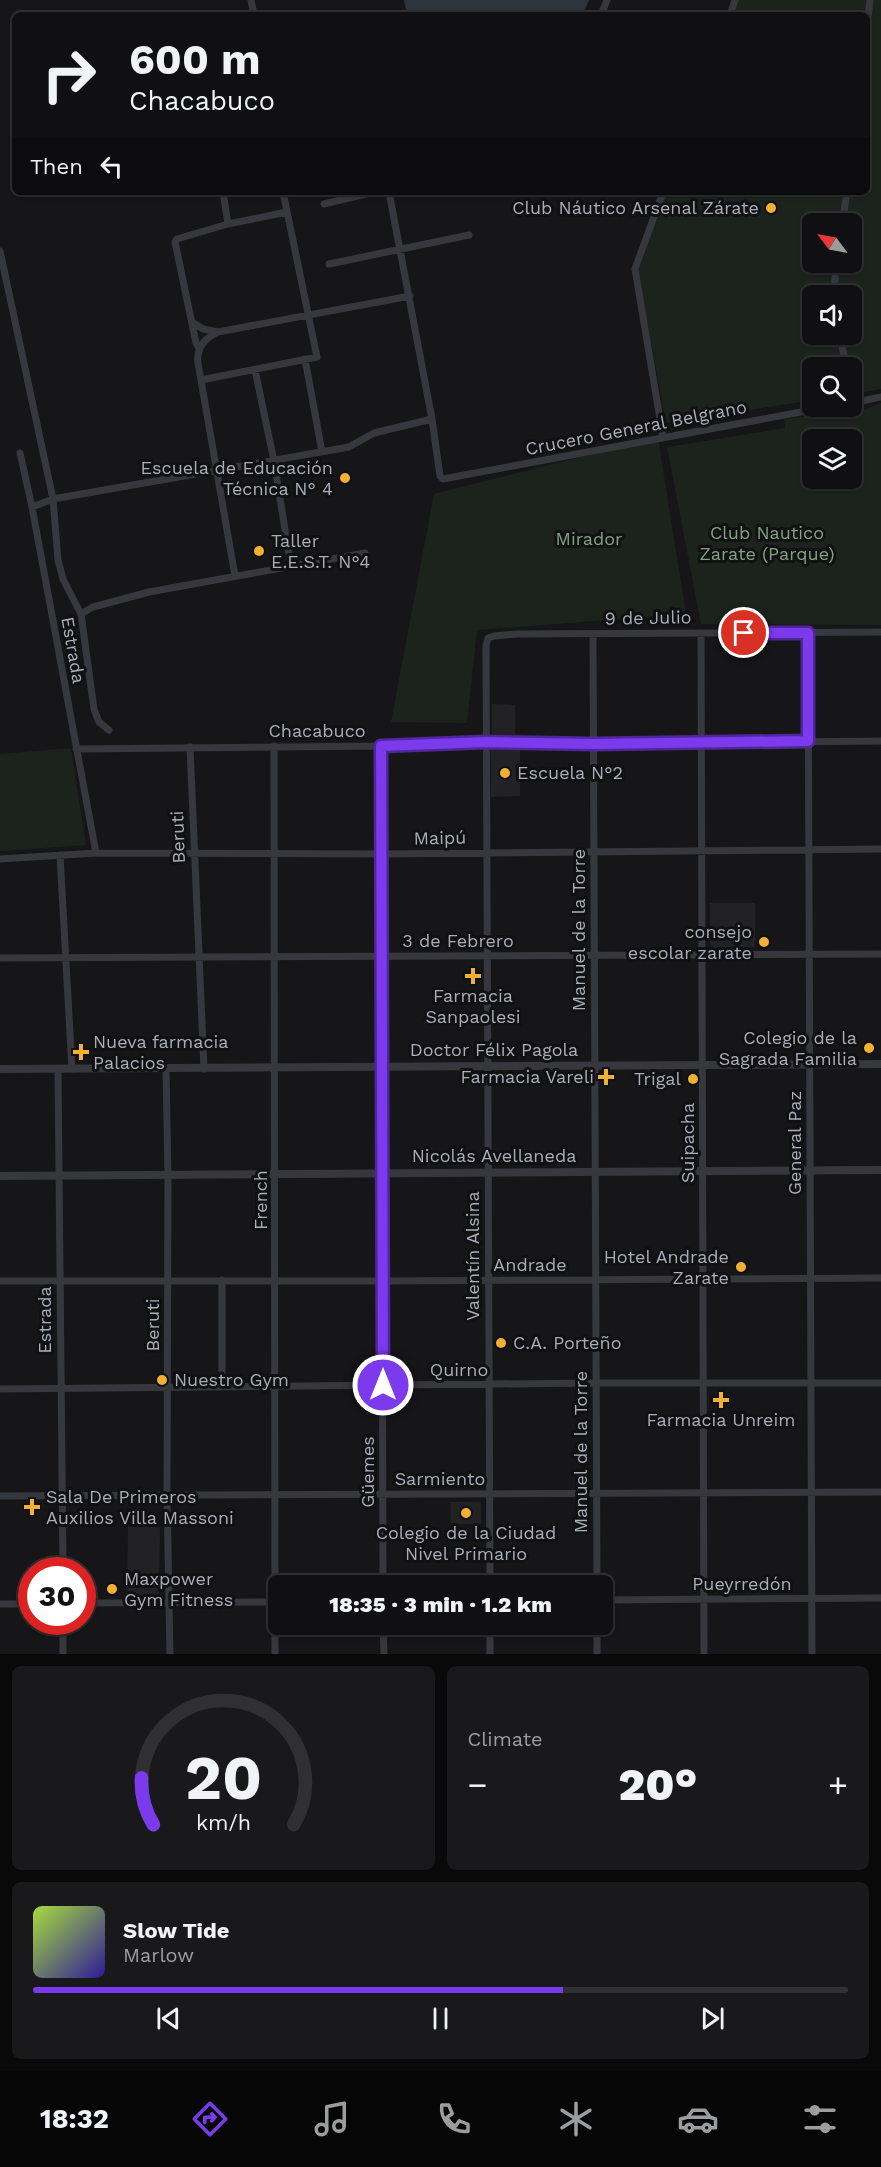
<!DOCTYPE html>
<html lang="en">
<head>
<meta charset="utf-8">
<style>
  body { margin:0; font-family:"Work Sans",sans-serif; background:#19191b; color:#f1f3f6; height:100vh; display:flex; flex-direction:column; font-size:22px; white-space:nowrap }
  * { box-sizing:border-box; margin:0 }
  p { font-size:20px; color:#9c9d9f }
  .icon { flex:none; width:33px; height:33px; fill:none; stroke:currentColor; stroke-width:2; stroke-linecap:round; stroke-linejoin:round }
  .map { position:relative; height:1654px; overflow:hidden }
  .side { display:flex; flex-direction:column; gap:12px; padding:12px; background:#09090a; flex:1 }
  .side>* { flex:none }
  .guide { position:absolute; left:12px; top:12px; width:858px; height:183px; border-radius:9px; box-shadow:0 2px 4px #0004,0 0 0 2px #303032; background:#101012; color:#f1f3f6; overflow:hidden }
  .needle { width:39px; rotate:302deg }
  .fabs { position:absolute; left:802px; top:213px; display:grid; gap:12px }
  .fabs a { display:grid; place-items:center; width:60px; height:60px; border-radius:9px; background:#101012; box-shadow:0 2px 4px #0004,0 0 0 2px #303032; font-size:30px }
  .speed { position:absolute; left:18px; top:1557px; display:flex; gap:12px; font-size:30px; font-weight:700; text-align:center }
  .speed>* { display:grid; place-content:center; width:78px; height:78px; border-radius:50%; background:#101012; box-shadow:0 2px 4px #0004,0 0 0 2px #303032; line-height:1 }
  .speed .limit { border:9px solid #d22; background:#fff; color:#111 }
  .pin { position:absolute; display:grid; place-items:center; width:51px; height:51px; color:#fff; margin:-26px; border:3px solid #fff; border-radius:50%; box-shadow:0 2px 6px #0007 }
  .me { position:absolute; width:66px; margin:-33px; rotate:0deg; stroke-linejoin:round; filter:drop-shadow(0 0 4px #0008) }
  .turn { display:flex; align-items:center; gap:21px; height:126px; padding:0 18px; font-size:27px }
  .turn .icon { width:78px; height:78px; stroke-width:2.5 }
  .turn b { display:block; font-size:42px; line-height:51px }
  .then { display:flex; align-items:center; height:57px; padding:0 18px; background:#0003; gap:12px; font-size:22px }
  .big { font-size:45px; font-weight:800; line-height:1.1 }
  .side .widget { flex:1; display:flex; flex-direction:column; justify-content:center; gap:9px; min-width:0; padding:0 21px; border-radius:9px; background:#19191b }
  .side .dial { align-items:center; gap:0 }
  .dial svg { height:156px; overflow:visible; fill:none; stroke:#303032; stroke-width:7; stroke-linecap:round; text-anchor:middle }
  .dial text { fill:#f1f3f6; stroke:none }
  .song { display:flex; align-items:center; gap:18px }
  .cover { width:72px; height:72px; border-radius:9px; background:linear-gradient(135deg,hsl(80 70% 55%),hsl(250 70% 35%)) }
  .played { height:6px; border-radius:3px; background:linear-gradient(90deg,#7c3aed 65%,#303032 65%) }
  .keys { display:flex; justify-content:space-around; direction:ltr }
  .heat { display:flex; justify-content:space-between; align-items:center; font-size:33px; direction:ltr }
  .side .tiles { flex:1; display:grid; gap:12px; grid-template-columns:1fr 1fr }
  .widget:last-child { grid-column:span 2 }
  .trip { position:absolute; left:268px; top:1575px; width:345px; height:60px; border-radius:9px; background:#101012; box-shadow:0 2px 4px #0004,0 0 0 2px #303032; font-weight:800; line-height:60px; text-align:center }
  .tab-bar { display:flex; height:96px; justify-content:space-around; align-items:center; background:#060607; color:#9c9d9f }
  .tab-bar .icon { width:42px; height:42px }
  .tab-bar .selected { color:#7c3aed }
  .tab-bar b { font-size:27px; color:#f1f3f6 }
  .map>svg:first-child { display:block }
  .built { fill:#222225 }
  .green { fill:#1c231d; fill-rule:evenodd }
  .water { fill:#2c353c }
  .lines { fill:none; stroke-linecap:round; stroke-linejoin:round }
  .minor { stroke:#37383d; stroke-width:7 }
  .tertiary { stroke:#37383d; stroke-width:8 }
  .route-casing { stroke:#51269a; stroke-width:15 }
  .route { stroke:#7c3aed; stroke-width:10 }
  .poi-dot { fill:#f2b134; stroke:#111113; stroke-width:2 }
  .labels { text-anchor:middle; stroke-width:6; stroke-linejoin:round; paint-order:stroke }
  .poi-label { font-size:18px; fill:#a8adb8; stroke:#111113; text-anchor:end }
  .street-label { font-size:18px; fill:#a8adb8; stroke:#111113 }
  .park-label { font-size:18px; fill:#7fa381; stroke:#111113 }
</style>
</head>
<body>
<div class="map">
<svg width="881" height="1654" viewBox="0 0 881 1654">
  <rect width="100%" height="100%" fill="#161618"/>
  <path class="built" d="M 492,704 L 515,705 L 515,735 L 492,734 Z
    M 491,750 L 520,750 L 520,796 L 491,797 Z
    M 710,903 L 755,903 L 755,947 L 714,948 L 710,945 Z
    M 450,1502 L 481,1502 L 481,1524 L 451,1524 Z
    M 128,1526 L 160,1527 L 159,1597 L 127,1596 Z"/>
  <path class="green" d="M 732,0 L 881,0 L 881,389 L 852,394 L 852,368 L 813,368 L 813,400 L 666,423 L 638,272 L 666,192 L 867,192 L 867,15 L 727,15 ZM 813,224 L 852,224 L 852,262 L 813,262 ZM 813,296 L 852,296 L 852,334 L 813,334 Z
    M 881,403 L 881,625 L 701,624 L 667,447 L 785,428 L 784,419 L 864,409 ZM 813,440 L 852,440 L 852,478 L 813,478 Z
    M 658,438 L 686,614 L 477,630 L 467,723 L 391,722 L 434,494 Z
    M 71,748 L 86,845 L 0,851 L 0,754 Z"/>
  <path class="water" d="M 404,0 L 589,0 L 586,7 L 579,15 L 407,15 Z"/>
  <g class="lines">
    <path class="minor" d="M 251,0 L 254,15
      M 601,15 L 607,0
      M 730,15 L 735,0
      M 867,26 L 870,0
      M 223,192 L 228,224
      M 389,192 L 432,419 L 440,476 L 443,479 L 833,406
      M 663,192 L 635,269 L 663,437
      M 324,204 L 374,192
      M 842,224 L 847,192
      M 0,251 L 53,499 L 58,560 L 63,579 L 81,614 L 94,709 L 99,722 L 109,730
      M 329,264 L 469,235
      M 834,296 L 836,262
      M 192,322 L 203,329 L 218,332
      M 839,334 L 847,368
      M 199,348 L 196,343 L 175,242 L 177,239 L 228,224 L 287,212
      M 305,359 L 322,452
      M 255,370 L 274,461 L 291,567
      M 201,380 L 317,357 L 283,192
      M 852,390 L 855,403
      M 852,403 L 881,397
      M 20,453 L 32,507 L 96,853
      M 32,507 L 53,499 L 349,447 L 374,433 L 432,419
      M 235,576 L 198,363 C 196,347 205,338 218,332 L 410,296
      M 81,614 L 93,607 L 149,592 L 365,553
      M 701,633 L 704,1654
      M 808,633 L 812,1654
      M 593,634 L 597,1586
      M 274,746 L 275,1654
      M 381,746 L 383,1586
      M 190,747 L 204,1069
      M 76,749 L 381,746 L 486,742 L 593,744 L 881,741
      M 60,855 L 72,1069
      M 0,859 L 96,853 L 382,854 L 881,849
      M 0,958 L 881,954
      M 58,1069 L 63,1570
      M 166,1069 L 168,1176 L 167,1495 L 170,1654
      M 0,1281 L 383,1281 L 881,1278
      M 222,1387 L 222,1280
      M 0,1389 L 596,1383 L 881,1383
      M 0,1496 L 881,1492
      M 490,1586 L 486,646 L 488,638 L 494,636 L 517,634 L 881,632
      M 603,1600 L 881,1598
      M 82,1603 L 278,1602
      M 0,1604 L 32,1604
      M 63,1622 L 63,1654
      M 383,1624 L 384,1654
      M 597,1624 L 597,1654
      M 490,1654 L 490,1624"/>
    <path class="tertiary" d="M 0,1069 L 881,1064
      M 0,1176 L 881,1170"/>
  </g>
  <g class="lines">
    <g class="route-casing">
      <path id="route" d="M 383,1385 L 381,746 L 486,742 L 593,744 L 808,741 L 808,633 L 744,633"/>
    </g>
    <use href="#route" class="route"/>
  </g>
  <g class="poi-dot">
    <circle cx="771" cy="208" r="6"/>
    <circle cx="345" cy="478" r="6"/>
    <circle cx="259" cy="551" r="6"/>
    <circle cx="505" cy="773" r="6"/>
    <circle cx="764" cy="942" r="6"/>
    <path d="M470 967h6v6h6v6h-6v6h-6v-6h-6v-6h6z"/>
    <circle cx="869" cy="1048" r="6"/>
    <path d="M78 1043h6v6h6v6h-6v6h-6v-6h-6v-6h6z"/>
    <path d="M603 1068h6v6h6v6h-6v6h-6v-6h-6v-6h6z"/>
    <circle cx="693" cy="1079" r="6"/>
    <circle cx="741" cy="1267" r="6"/>
    <circle cx="501" cy="1343" r="6"/>
    <circle cx="162" cy="1380" r="6"/>
    <path d="M718 1391h6v6h6v6h-6v6h-6v-6h-6v-6h6z"/>
    <path d="M29 1498h6v6h6v6h-6v6h-6v-6h-6v-6h6z"/>
    <circle cx="466" cy="1513" r="6"/>
    <circle cx="112" cy="1589" r="6"/>
  </g>
  <g class="labels">
    <g class="poi-label">
      <text x="759" y="214">Club Náutico Arsenal Zárate</text>
      <text x="333" y="474">Escuela de Educación<tspan x="333" dy="21">Técnica N° 4</tspan></text>
      <text x="271" y="547" text-anchor="start">Taller<tspan x="271" dy="21">E.E.S.T. N°4</tspan></text>
      <text x="517" y="779" text-anchor="start">Escuela N°2</text>
      <text x="752" y="938">consejo<tspan x="752" dy="21">escolar zarate</tspan></text>
      <text x="473" y="1002" text-anchor="middle">Farmacia<tspan x="473" dy="21">Sanpaolesi</tspan></text>
      <text x="857" y="1044">Colegio de la<tspan x="857" dy="21">Sagrada Familia</tspan></text>
      <text x="93" y="1048" text-anchor="start">Nueva farmacia<tspan x="93" dy="21">Palacios</tspan></text>
      <text x="594" y="1083">Farmacia Vareli</text>
      <text x="681" y="1085">Trigal</text>
      <text x="729" y="1263">Hotel Andrade<tspan x="729" dy="21">Zarate</tspan></text>
      <text x="513" y="1349" text-anchor="start">C.A. Porteño</text>
      <text x="174" y="1386" text-anchor="start">Nuestro Gym</text>
      <text x="721" y="1426" text-anchor="middle">Farmacia Unreim</text>
      <text x="46" y="1503" text-anchor="start">Sala De Primeros<tspan x="46" dy="21">Auxilios Villa Massoni</tspan></text>
      <text x="466" y="1539" text-anchor="middle">Colegio de la Ciudad<tspan x="466" dy="21">Nivel Primario</tspan></text>
      <text x="124" y="1585" text-anchor="start">Maxpower<tspan x="124" dy="21">Gym Fitness</tspan></text>
    </g>
    <g class="street-label">
      <text transform="translate(636 428) rotate(-11)" y="6">Crucero General Belgrano</text>
      <text transform="translate(648 618) rotate(-1)" y="6">9 de Julio</text>
      <text transform="translate(73 650) rotate(80)" y="6">Estrada</text>
      <text x="317" y="737">Chacabuco</text>
      <text transform="translate(178 837) rotate(-92)" y="6">Beruti</text>
      <text transform="translate(440 838) rotate(-1)" y="6">Maipú</text>
      <text transform="translate(579 930) rotate(-90)" y="6">Manuel de la Torre</text>
      <text x="458" y="947">3 de Febrero</text>
      <text x="494" y="1056">Doctor Félix Pagola</text>
      <text transform="translate(688 1143) rotate(-90)" y="6">Suipacha</text>
      <text transform="translate(795 1143) rotate(-90)" y="6">General Paz</text>
      <text x="494" y="1162">Nicolás Avellaneda</text>
      <text transform="translate(261 1200) rotate(-90)" y="6">French</text>
      <text transform="translate(473 1256) rotate(-90)" y="6">Valentín Alsina</text>
      <text x="530" y="1271">Andrade</text>
      <text transform="translate(45 1320) rotate(-90)" y="6">Estrada</text>
      <text transform="translate(153 1325) rotate(-90)" y="6">Beruti</text>
      <text x="459" y="1376">Quirno</text>
      <text transform="translate(581 1452) rotate(-90)" y="6">Manuel de la Torre</text>
      <text transform="translate(368 1472) rotate(-90)" y="6">Güemes</text>
      <text x="440" y="1485">Sarmiento</text>
      <text x="742" y="1590">Pueyrredón</text>
    </g>
    <g class="park-label">
      <text x="767" y="539">Club Nautico<tspan x="767" dy="21">Zarate (Parque)</tspan></text>
      <text x="589" y="545">Mirador</text>
    </g>
  </g>
</svg>
<div class="fabs">
<a><svg class="needle" viewBox="-14 -14 28 28"><path d="M0-13l5 13h-10z" fill="#e53935"/><path d="M0 13l5-13h-10z" fill="#9c9d9f"/></svg></a>
<a><svg class="icon" aria-label="sound" viewBox="0 0 24 24"><path d="M4 9h4l5-4v14l-5-4H4zM17 9q2 3 0 6"/></svg></a>
<a><svg class="icon" aria-label="search" viewBox="0 0 24 24"><circle cx="10" cy="10" r="6"/><path d="M15 15l6 6"/></svg></a>
<a><svg class="icon" aria-label="layers" viewBox="0 0 24 24"><path d="M12 4l9 5-9 5-9-5zM3 14l9 5 9-5"/></svg></a>
</div>
<div class="speed"><div class="limit">30</div></div>
<div class="pin" style="left:744px;top:633px;background:#d93025"><svg class="icon" aria-label="arrive" viewBox="0 0 24 24"><path d="M6 21V4h12l-3 4 3 4H6"/></svg></div>
<svg class="me" style="left:383px;top:1385px" viewBox="-20 -20 40 40"><circle r="17" fill="#7c3aed" stroke="#fff" stroke-width="3"/><path d="M0-11L8 9 0 5-8 9z" fill="#fff"/></svg>
<div class="trip">18:35 · 3 min · 1.2 km</div>
<div class="guide">
<div class="turn"><svg class="icon" aria-label="right" viewBox="0 0 24 24"><path d="M7 20v-9h11M14 6l5 5-5 5"/></svg><div><b>600 m</b>Chacabuco</div></div>
<div class="then">Then<svg class="icon" aria-label="left" viewBox="0 0 24 24"><path d="M17 20v-9H6M10 6l-5 5 5 5"/></svg></div>
</div>
</div>
<section class="side">
<div class="tiles">
<div class="widget dial"><svg viewBox="0 0 100 80">
<path d="M14 69A42 42 0 1 1 86 69"/>
<path d="M14 69A42 42 0 0 1 8 45" stroke="#7c3aed"/>
<text x="50" y="56" font-size="32" font-weight="700">20</text>
<text x="50" y="72" font-size="11">km/h</text>
</svg></div>
<div class="widget"><p>Climate</p>
<div class="heat"><a>−</a><b class="big">20°</b><a>+</a></div>
</div>
<div class="widget">
<div class="song"><i class="cover"></i><div><b>Slow Tide</b><p>Marlow</p></div></div>
<div class="played"></div>
<div class="keys"><svg class="icon" aria-label="previous" viewBox="0 0 24 24"><path d="M18 5L8 12l10 7zM5 5v14"/></svg><svg class="icon" aria-label="pause" viewBox="0 0 24 24"><path d="M8 5v14M16 5v14"/></svg><svg class="icon" aria-label="next" viewBox="0 0 24 24"><path d="M6 5l10 7-10 7zM19 5v14"/></svg></div>
</div>
</div>
</section>
<nav class="tab-bar">
<b>18:32</b>
<svg class="icon selected" aria-label="directions" viewBox="0 0 24 24"><path d="M12 3l9 9-9 9-9-9zM9 14v-3h6M13 9l2 2-2 2"/></svg>
<svg class="icon" aria-label="music" viewBox="0 0 24 24"><path d="M9 18V5l10-2v13"/><circle cx="6" cy="18" r="3"/><circle cx="16" cy="16" r="3"/></svg>
<svg class="icon" aria-label="phone" viewBox="0 0 24 24"><path d="M5 4h4l2 5-3 2q2 4 5 5l2-3 5 2v4C11 20 4 13 5 4z"/></svg>
<svg class="icon" aria-label="climate" viewBox="0 0 24 24"><path d="M12 3v18M4 7l16 10M4 17L20 7"/></svg>
<svg class="icon" aria-label="car" viewBox="0 0 24 24"><path d="M5 17H2v-5l4-1 3-4h7l3 4 3 1v5h-3M9 17h6M6 11h13"/><circle cx="7" cy="17" r="2"/><circle cx="17" cy="17" r="2"/></svg>
<svg class="icon" aria-label="filters" viewBox="0 0 24 24"><path d="M4 7h16M4 17h16"/><circle cx="9" cy="7" r="2"/><circle cx="15" cy="17" r="2"/></svg>
</nav>
</body>
</html>
